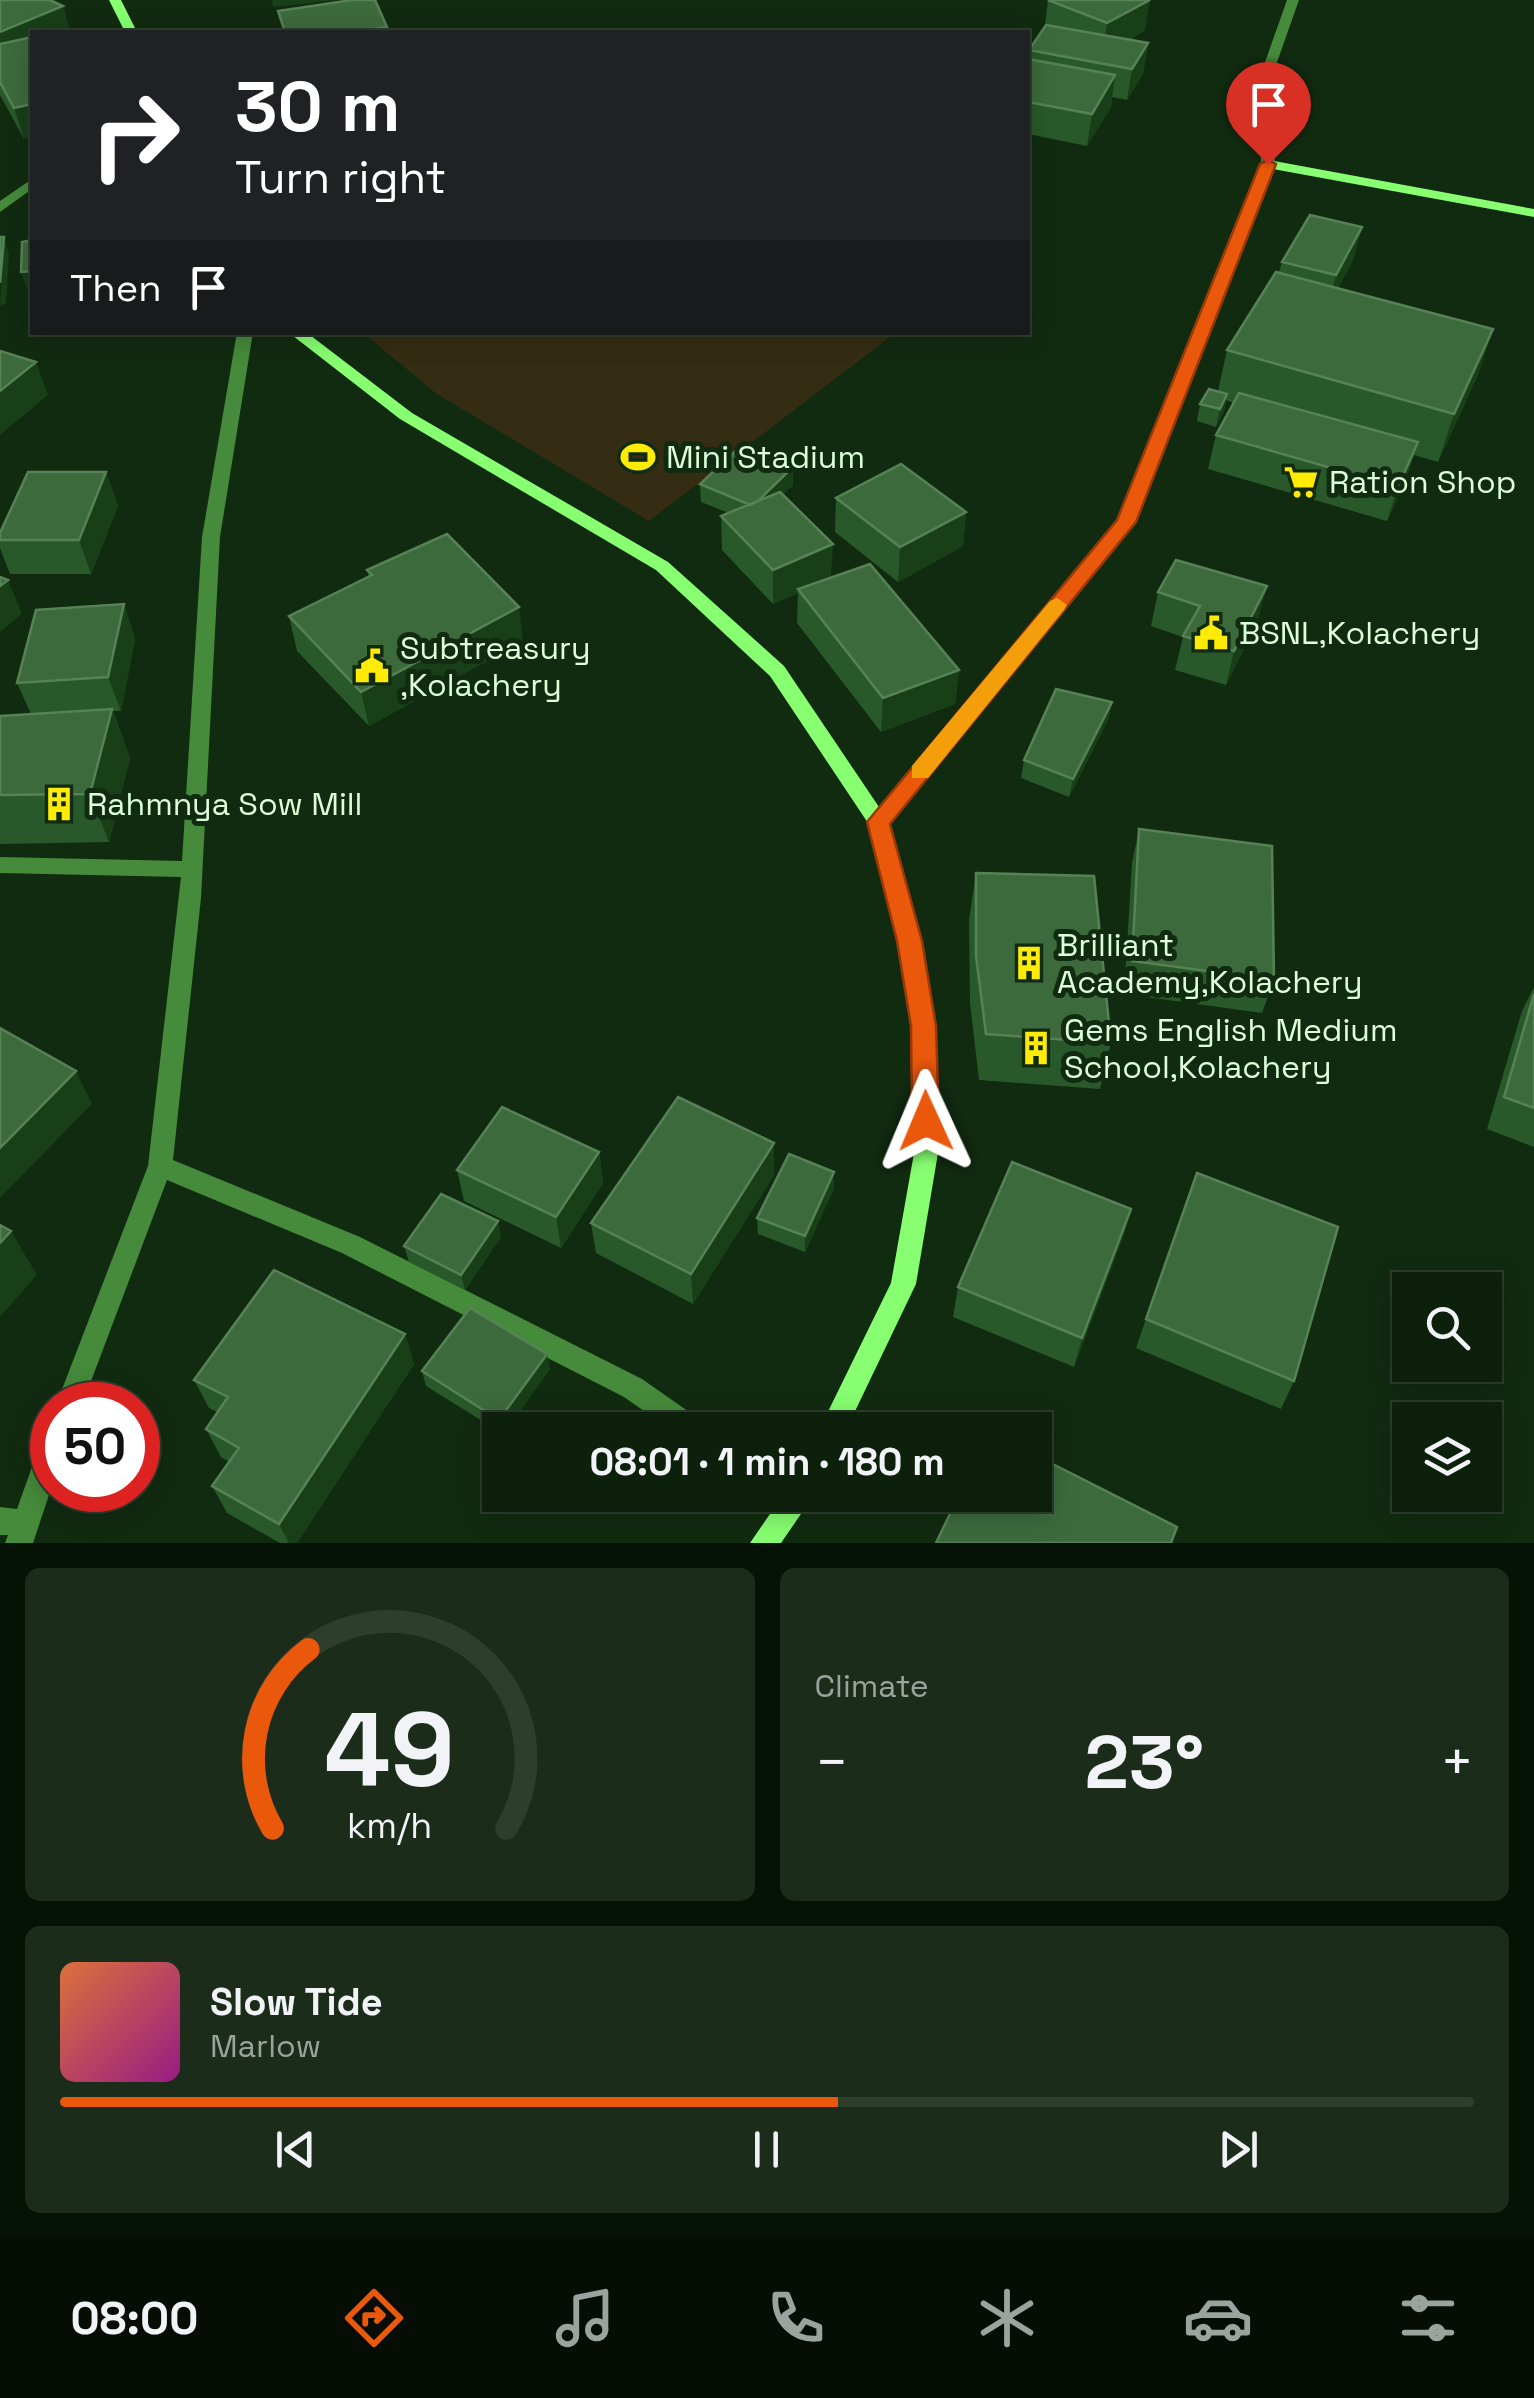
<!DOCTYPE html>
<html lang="en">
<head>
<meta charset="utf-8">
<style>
  body { margin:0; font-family:"Space Grotesk",sans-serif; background:#1b2d1a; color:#f1f3f6; height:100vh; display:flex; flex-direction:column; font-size:38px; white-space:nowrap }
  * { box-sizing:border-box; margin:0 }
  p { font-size:32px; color:#9aa39d }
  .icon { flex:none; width:55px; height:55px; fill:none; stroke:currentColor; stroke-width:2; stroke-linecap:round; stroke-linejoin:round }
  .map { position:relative; height:1543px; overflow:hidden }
  .panel { display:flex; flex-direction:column; gap:25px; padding:25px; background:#071207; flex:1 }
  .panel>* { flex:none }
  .top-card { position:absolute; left:30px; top:30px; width:1000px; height:305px; border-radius:0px; box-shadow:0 5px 25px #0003,0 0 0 2px #2d3e2d; background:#202124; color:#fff; overflow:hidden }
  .tools { position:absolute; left:1392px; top:1272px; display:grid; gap:20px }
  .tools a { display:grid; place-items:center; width:110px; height:110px; border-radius:0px; background:#0d200c; box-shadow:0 5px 25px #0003,0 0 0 2px #2d3e2d; font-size:50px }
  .speed { position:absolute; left:30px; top:1382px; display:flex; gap:20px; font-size:50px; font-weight:700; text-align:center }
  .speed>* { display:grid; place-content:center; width:130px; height:130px; border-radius:50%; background:#0d200c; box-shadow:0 5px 25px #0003,0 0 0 2px #2d3e2d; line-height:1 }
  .speed .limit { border:15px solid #d22; background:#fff; color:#111 }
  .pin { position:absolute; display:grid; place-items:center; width:85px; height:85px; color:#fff; margin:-102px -42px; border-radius:50% 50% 50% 0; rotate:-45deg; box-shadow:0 0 10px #0007 }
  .pin .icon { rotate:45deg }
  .me { position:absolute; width:110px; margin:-55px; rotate:359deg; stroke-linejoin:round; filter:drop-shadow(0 0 8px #0008) }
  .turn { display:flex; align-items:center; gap:35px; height:210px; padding:0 40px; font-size:45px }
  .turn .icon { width:130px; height:130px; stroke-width:2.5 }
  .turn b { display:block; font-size:70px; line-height:85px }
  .then { display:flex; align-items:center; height:95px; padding:0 40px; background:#0003; gap:20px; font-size:38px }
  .big { font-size:75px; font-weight:600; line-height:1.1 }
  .panel .card { flex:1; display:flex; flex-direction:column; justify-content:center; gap:15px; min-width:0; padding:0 35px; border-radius:15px; background:#1b2d1a }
  .panel .dial { align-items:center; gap:0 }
  .dial svg { height:260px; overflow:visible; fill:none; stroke:#2d3e2d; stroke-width:7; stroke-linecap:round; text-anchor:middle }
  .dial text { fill:#f1f3f6; stroke:none }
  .song { display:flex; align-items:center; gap:30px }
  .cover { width:120px; height:120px; border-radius:15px; background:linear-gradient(135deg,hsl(20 70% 55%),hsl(310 70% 35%)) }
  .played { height:10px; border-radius:5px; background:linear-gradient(90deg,#ea580c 55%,#2d3e2d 55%) }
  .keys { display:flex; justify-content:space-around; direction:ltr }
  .heat { display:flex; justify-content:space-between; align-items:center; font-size:55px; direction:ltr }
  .panel .tiles { flex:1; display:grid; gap:25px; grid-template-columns:1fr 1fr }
  .card:last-child { grid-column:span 2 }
  .trip { position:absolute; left:482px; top:1412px; width:570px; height:100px; border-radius:0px; background:#0d200c; box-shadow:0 5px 25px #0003,0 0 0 2px #2d3e2d; font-weight:600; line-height:100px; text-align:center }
  .dock { display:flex; height:160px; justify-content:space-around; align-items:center; background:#050d05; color:#9aa39d }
  .dock .icon { width:70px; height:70px }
  .dock .on { color:#ea580c }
  .dock b { font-size:45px; color:#f1f3f6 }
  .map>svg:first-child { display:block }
  .green { fill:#352d13 }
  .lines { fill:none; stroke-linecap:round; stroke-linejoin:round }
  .minor { fill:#468a3b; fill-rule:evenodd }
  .tertiary { fill:#468a3b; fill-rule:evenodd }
  .secondary { fill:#87ff71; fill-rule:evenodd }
  .wall { fill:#29592a }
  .shaded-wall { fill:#183f18 }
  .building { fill:#3d6a3d; stroke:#568256; stroke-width:2.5 }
  .route { fill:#ea580c; stroke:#983908; stroke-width:2.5 }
  .slow { fill:#f59e0b }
  .labels { text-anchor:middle; stroke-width:10; stroke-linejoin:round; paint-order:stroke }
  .poi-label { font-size:32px; fill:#dcffda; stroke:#112b10; text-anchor:start }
</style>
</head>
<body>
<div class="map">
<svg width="1534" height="1543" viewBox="0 0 1534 1543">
  <rect width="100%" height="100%" fill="#112b10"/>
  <path class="green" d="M 363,333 L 895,333 L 649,521 L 437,394 Z"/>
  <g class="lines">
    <path class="minor" d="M 32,179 L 32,189 L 0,212 L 0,201 Z
      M 237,332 L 253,332 L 220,537 L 201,898 L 173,1160 L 360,1237 L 642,1379 L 702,1421 L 706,1430 L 671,1430 L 624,1397 L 342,1253 L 167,1180 L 82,1405 L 56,1405 L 148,1166 L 181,877 L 0,873 L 0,857 L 182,861 L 202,537 Z
      M 52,1435 L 52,1486 L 33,1543 L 5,1543 L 8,1535 L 0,1535 L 0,1507 L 17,1509 L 42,1439 Z"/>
    <path class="tertiary" d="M 1287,0 L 1299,0 L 1270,82 L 1275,164 L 1268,168 L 1261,164 L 1258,82 Z"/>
    <path class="secondary" d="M 109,0 L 121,0 L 137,32 L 125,32 Z
      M 1268,160 L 1534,209 L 1534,217 L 1273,169 L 1135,522 L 889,823 L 920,941 L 934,1026 L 938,1153 L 916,1284 L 846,1430 L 819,1430 L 891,1283 L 914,1153 L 912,1026 L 898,941 L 868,823 L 770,676 L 656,570 L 400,419 L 288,332 L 306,332 L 412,413 L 668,562 L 784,666 L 879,807 L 1118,520 L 1261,164 Z
      M 783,1495 L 814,1495 L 781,1543 L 750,1543 Z"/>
  </g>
  <path class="wall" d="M 0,0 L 63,6 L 70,32 L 32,32 L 24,139 L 0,95 Z
    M 1048,0 L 1145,30 L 1129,40 L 1148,43 L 1143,74 L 1127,100 L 1112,97 L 1111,107 L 1087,146 L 1028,134 L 1029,50 L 1045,26 Z
    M 1362,227 L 1353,260 L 1338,288 L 1493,329 L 1477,377 L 1438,462 L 1414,455 L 1407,476 L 1387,521 L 1208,469 L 1216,435 L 1234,403 L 1226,400 L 1224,411 L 1216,427 L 1197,421 L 1200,404 L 1218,391 L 1227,350 L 1279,272 L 1282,262 Z
    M 793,467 L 793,485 L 782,495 L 831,578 L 959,670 L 955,704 L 881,732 L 797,623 L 798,593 L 773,604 L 722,550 L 721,516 L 729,513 L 701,502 L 700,484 Z
    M 106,472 L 118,506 L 91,574 L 10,574 L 0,548 L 0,533 Z
    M 836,498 L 966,512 L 963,546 L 898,582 L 835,532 Z
    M 367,570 L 523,641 L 369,726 L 297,651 L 289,616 L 369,577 Z
    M 1158,592 L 1258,620 L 1226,685 L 1175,670 L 1183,637 L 1151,626 Z
    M 124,604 L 135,639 L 121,711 L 113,711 L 130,758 L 109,842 L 0,844 L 0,716 L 31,714 L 17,683 Z
    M 1112,702 L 1108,720 L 1069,797 L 1021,778 L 1024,760 Z
    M 1139,829 L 1274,980 L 1262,1013 L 1124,994 L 1132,863 Z
    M 976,873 L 1111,1043 L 1100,1089 L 979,1080 L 970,1003 L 969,920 Z
    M 1534,987 L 1534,1147 L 1487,1129 L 1522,1011 Z
    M 774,1143 L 774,1175 L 693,1304 L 596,1253 L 591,1223 Z
    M 599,1152 L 603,1183 L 561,1248 L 464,1201 L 457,1170 Z
    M 834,1172 L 834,1188 L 805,1252 L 758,1234 L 757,1218 Z
    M 1131,1209 L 1122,1240 L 1074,1367 L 953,1317 L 958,1287 Z
    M 501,1237 L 465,1290 L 409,1262 L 404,1246 Z
    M 1146,1319 L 1294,1381 L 1281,1409 L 1136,1348 Z
    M 405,1334 L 414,1364 L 297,1543 L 280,1543 L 227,1513 L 212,1486 L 229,1462 L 221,1457 L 206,1429 L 217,1412 L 209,1408 L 194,1380 Z
    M 550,1369 L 506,1430 L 500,1430 L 500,1432 L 426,1386 L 422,1371 Z"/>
  <path class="shaded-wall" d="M 272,0 L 338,0 L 273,7 Z
    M 1150,0 L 1145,30 L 1103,54 L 1107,23 Z
    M 63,6 L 70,32 L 32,32 L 32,53 L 0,67 L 0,32 Z
    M 387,27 L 388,32 L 353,32 Z
    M 1148,43 L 1143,74 L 1127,100 L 1132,69 Z
    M 1115,75 L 1111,107 L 1087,146 L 1092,114 Z
    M 32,104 L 32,137 L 24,139 L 14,108 Z
    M 1362,227 L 1353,260 L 1327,308 L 1336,275 Z
    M 4,237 L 9,254 L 6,304 L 0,305 Z
    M 32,271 L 32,288 L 27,289 L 21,272 Z
    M 1493,329 L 1477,377 L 1438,462 L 1454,414 Z
    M 36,362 L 48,395 L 0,435 L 0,391 Z
    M 1227,394 L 1224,411 L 1216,427 L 1220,409 Z
    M 1418,442 L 1407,476 L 1387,521 L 1398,487 Z
    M 793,467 L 793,485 L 753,523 L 753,506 Z
    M 106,472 L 118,506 L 91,574 L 79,540 Z
    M 966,512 L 963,546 L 898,582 L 900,547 Z
    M 833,544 L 831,578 L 798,589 L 798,593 L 773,604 L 773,570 Z
    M 8,580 L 22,614 L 0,632 L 0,586 Z
    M 1267,586 L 1258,620 L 1226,685 L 1234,651 Z
    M 124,604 L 135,639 L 121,711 L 108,677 Z
    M 519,607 L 523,641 L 369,726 L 361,692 Z
    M 959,670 L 955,704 L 881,732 L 883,698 Z
    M 1112,702 L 1108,720 L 1069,797 L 1073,779 Z
    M 112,709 L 130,758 L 109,842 L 90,794 Z
    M 76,1071 L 92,1104 L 0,1198 L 0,1148 Z
    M 774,1143 L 774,1175 L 693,1304 L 691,1274 Z
    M 599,1152 L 603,1183 L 561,1248 L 556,1217 Z
    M 834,1172 L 834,1188 L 805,1252 L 805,1236 Z
    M 1131,1209 L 1122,1240 L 1074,1367 L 1082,1338 Z
    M 498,1221 L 501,1237 L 465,1290 L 461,1275 Z
    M 11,1231 L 37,1275 L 0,1317 L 0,1243 Z
    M 405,1334 L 414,1364 L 297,1543 L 289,1543 L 279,1524 Z
    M 547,1354 L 550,1369 L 506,1430 L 502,1430 L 499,1420 Z"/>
  <path class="building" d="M 3,0 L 50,0 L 63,6 L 0,32 L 0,1 Z
    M 352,0 L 375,0 L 387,27 L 353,32 L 285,32 L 278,11 Z
    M 1048,0 L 1150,0 L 1107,23 Z
    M 1046,25 L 1148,43 L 1132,69 L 1029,50 Z
    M 32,37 L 32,104 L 14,108 L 0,82 L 0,44 Z
    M 1028,59 L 1115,75 L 1092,114 L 1028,102 Z
    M 1310,215 L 1362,227 L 1336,275 L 1282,262 Z
    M 0,237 L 4,237 L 0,283 Z
    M 32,240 L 32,271 L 21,272 L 22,242 Z
    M 1276,272 L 1493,329 L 1454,414 L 1227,350 Z
    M 0,351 L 36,362 L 0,391 Z
    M 1209,389 L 1227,394 L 1220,409 L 1200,404 Z
    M 1239,393 L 1418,442 L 1398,487 L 1216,435 Z
    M 741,446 L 793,467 L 758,501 L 750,505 L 700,484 Z
    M 901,464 L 966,512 L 900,547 L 836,498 Z
    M 28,472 L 106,472 L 79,540 L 0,540 L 0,533 Z
    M 780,492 L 833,544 L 773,570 L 721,516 Z
    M 447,534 L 519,607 L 361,692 L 289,616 L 372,575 L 367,570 Z
    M 1176,560 L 1267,586 L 1234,651 L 1183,636 L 1200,606 L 1158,592 Z
    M 870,564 L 959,670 L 883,698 L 798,589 Z
    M 0,577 L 8,580 L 0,586 Z
    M 124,604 L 108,677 L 17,683 L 36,610 Z
    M 1056,689 L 1112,702 L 1073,779 L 1024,760 Z
    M 112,709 L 90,794 L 0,795 L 0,716 Z
    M 1139,829 L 1272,846 L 1274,980 L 1132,961 Z
    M 976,873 L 1094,876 L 1111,1043 L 986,1034 L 976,956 Z
    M 1534,994 L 1534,1108 L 1504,1097 Z
    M 0,1028 L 76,1071 L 0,1148 Z
    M 678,1097 L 774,1143 L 691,1274 L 591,1223 Z
    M 502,1107 L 599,1152 L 556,1217 L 457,1170 Z
    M 789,1154 L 834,1172 L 805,1236 L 757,1218 Z
    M 1012,1162 L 1131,1209 L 1082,1338 L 958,1287 Z
    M 1197,1173 L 1338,1227 L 1294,1381 L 1146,1319 Z
    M 441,1194 L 498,1221 L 461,1275 L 404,1246 Z
    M 0,1225 L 11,1231 L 0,1243 Z
    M 274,1270 L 405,1334 L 279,1524 L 212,1486 L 239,1448 L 206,1429 L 228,1397 L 194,1380 Z
    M 470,1308 L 547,1354 L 499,1420 L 422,1371 Z
    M 1035,1455 L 1177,1527 L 1171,1543 L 936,1543 L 959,1495 L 1035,1495 Z"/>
  <path class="route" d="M 1268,160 L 1276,164 L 1136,522 L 890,824 L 922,941 L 936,1026 L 939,1121 L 935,1129 L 916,1129 L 912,1121 L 911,1026 L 897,941 L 867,822 L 1117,520 L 1260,164 Z"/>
  <path class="slow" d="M 1057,598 L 1067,605 L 1064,610 L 928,778 L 912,778 L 912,766 L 1050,601 Z"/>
  <defs>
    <g id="stadium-bare" transform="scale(2.7)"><path d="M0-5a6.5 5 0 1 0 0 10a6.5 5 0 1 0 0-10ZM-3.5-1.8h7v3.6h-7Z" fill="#ffeb06" stroke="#112b10" stroke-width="2.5" paint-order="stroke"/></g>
    <g id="supermarket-bare" transform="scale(2.7)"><path d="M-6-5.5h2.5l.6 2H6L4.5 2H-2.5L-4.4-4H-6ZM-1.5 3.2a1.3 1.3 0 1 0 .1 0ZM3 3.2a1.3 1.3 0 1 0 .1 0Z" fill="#ffeb06" stroke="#112b10" stroke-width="2.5" paint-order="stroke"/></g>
    <g id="civic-bare" transform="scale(2.7)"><path d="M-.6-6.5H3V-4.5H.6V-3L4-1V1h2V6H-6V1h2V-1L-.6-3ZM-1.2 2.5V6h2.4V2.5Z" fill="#ffeb06" stroke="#112b10" stroke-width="2.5" paint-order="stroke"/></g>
    <g id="building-bare" transform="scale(2.7)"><path d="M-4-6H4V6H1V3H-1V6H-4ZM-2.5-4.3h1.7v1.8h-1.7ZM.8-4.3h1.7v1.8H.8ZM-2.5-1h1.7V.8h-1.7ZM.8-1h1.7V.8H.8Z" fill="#ffeb06" stroke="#112b10" stroke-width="2.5" paint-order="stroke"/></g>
  </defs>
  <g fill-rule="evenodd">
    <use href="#stadium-bare" x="638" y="457"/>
    <use href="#supermarket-bare" x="1301" y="482"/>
    <use href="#civic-bare" x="1211" y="633"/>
    <use href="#civic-bare" x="372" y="666"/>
    <use href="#building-bare" x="59" y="804"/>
    <use href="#building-bare" x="1029" y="963"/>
    <use href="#building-bare" x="1036" y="1048"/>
  </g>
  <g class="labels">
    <g class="poi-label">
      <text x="666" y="468">Mini Stadium</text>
      <text x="1329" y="493">Ration Shop</text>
      <text x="1239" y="644">BSNL,Kolachery</text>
      <text x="400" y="659">Subtreasury<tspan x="400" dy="37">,Kolachery</tspan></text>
      <text x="87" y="815">Rahmnya Sow Mill</text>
      <text x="1057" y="956">Brilliant<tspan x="1057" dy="37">Academy,Kolachery</tspan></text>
      <text x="1064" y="1041">Gems English Medium<tspan x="1064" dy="37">School,Kolachery</tspan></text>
    </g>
  </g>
</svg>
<div class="tools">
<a><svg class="icon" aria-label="search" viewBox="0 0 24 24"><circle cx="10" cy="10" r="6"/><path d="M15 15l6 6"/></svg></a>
<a><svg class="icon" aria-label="layers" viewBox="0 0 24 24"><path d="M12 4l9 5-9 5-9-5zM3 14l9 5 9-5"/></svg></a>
</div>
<div class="speed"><div class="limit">50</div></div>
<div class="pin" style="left:1268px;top:164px;background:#d93025"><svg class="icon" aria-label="arrive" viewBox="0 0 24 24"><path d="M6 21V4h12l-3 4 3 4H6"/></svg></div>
<svg class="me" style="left:926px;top:1121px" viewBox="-20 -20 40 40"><path d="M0-17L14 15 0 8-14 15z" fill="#ea580c" stroke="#fff" stroke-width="4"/></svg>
<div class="trip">08:01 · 1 min · 180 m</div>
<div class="top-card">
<div class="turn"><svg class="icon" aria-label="right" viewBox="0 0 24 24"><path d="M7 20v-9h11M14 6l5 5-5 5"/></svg><div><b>30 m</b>Turn right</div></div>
<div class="then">Then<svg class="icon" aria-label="arrive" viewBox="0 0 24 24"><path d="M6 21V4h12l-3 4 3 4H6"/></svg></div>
</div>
</div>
<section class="panel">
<div class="tiles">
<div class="card dial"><svg viewBox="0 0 100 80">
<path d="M14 69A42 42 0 1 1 86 69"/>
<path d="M14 69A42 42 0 0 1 25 14" stroke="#ea580c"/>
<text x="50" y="56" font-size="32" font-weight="700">49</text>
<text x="50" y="72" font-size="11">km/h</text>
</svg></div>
<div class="card"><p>Climate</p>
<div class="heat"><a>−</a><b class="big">23°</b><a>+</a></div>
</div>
<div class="card">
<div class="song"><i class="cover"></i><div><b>Slow Tide</b><p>Marlow</p></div></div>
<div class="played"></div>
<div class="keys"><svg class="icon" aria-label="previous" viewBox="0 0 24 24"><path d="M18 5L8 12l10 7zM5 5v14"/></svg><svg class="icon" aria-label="pause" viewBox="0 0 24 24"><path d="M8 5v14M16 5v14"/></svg><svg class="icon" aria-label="next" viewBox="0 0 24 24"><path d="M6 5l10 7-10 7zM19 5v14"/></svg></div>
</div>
</div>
</section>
<nav class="dock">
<b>08:00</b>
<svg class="icon on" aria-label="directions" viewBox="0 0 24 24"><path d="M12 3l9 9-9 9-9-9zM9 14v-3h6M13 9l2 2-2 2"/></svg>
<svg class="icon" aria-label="music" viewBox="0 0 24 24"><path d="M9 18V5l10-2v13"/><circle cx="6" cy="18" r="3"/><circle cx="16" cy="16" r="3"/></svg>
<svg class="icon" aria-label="phone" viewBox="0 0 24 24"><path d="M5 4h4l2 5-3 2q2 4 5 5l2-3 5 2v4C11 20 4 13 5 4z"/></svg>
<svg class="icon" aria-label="climate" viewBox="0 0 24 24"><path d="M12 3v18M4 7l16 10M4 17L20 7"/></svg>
<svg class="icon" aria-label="car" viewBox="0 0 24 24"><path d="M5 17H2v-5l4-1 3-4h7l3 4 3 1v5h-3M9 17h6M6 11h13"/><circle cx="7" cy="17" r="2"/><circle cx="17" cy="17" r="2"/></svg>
<svg class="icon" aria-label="filters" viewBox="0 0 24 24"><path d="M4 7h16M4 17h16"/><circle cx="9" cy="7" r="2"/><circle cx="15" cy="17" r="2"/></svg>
</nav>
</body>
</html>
